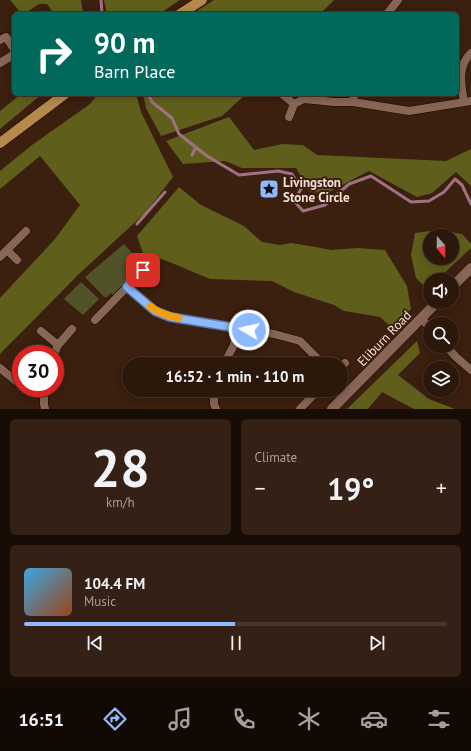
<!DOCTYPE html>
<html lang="en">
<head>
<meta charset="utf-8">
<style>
  body { margin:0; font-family:"PT Sans",sans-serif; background:#342014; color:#f1f3f6; height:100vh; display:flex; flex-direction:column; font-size:15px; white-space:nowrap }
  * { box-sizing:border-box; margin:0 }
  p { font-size:13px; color:#a69f9d }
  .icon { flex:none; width:22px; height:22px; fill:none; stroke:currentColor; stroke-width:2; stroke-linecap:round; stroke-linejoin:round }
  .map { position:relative; height:409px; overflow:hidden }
  .details { display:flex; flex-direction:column; gap:10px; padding:10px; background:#180d06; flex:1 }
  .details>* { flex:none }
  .banner { position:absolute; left:12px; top:12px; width:447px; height:84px; border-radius:6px; box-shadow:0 2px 10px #0003,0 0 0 1px #48362c; background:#00695c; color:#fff; overflow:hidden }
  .needle { width:26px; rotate:160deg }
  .tools { position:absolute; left:423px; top:229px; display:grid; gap:8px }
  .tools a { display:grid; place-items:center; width:36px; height:36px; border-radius:50%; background:#2c170b; box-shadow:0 2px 10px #0003,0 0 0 1px #48362c; font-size:20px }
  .speed { position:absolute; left:12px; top:345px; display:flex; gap:8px; font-size:20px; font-weight:700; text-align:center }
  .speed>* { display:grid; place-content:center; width:52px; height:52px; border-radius:50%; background:#2c170b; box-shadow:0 2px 10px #0003,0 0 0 1px #48362c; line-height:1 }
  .speed .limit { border:6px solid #d22; background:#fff; color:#111 }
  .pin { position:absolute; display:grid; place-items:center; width:34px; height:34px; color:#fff; margin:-17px; border-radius:8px; box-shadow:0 2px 6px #0006 }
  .me { position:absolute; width:44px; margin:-22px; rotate:279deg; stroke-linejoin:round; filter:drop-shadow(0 0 3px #0008) }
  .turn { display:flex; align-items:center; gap:14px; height:84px; padding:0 16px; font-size:18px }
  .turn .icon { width:52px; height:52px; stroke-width:2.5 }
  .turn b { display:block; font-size:28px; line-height:34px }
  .big { font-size:30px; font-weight:800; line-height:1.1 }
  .details .widget { flex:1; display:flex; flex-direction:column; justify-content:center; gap:6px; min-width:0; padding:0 14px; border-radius:6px; background:#342014 }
  .details .dial { align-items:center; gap:0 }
  .dial b { font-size:52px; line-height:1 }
  .song { display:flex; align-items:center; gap:12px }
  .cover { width:48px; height:48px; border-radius:6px; background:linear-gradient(135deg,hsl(200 70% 55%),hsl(20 70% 35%)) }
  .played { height:4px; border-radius:2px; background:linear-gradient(90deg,#8eb9fd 50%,#48362c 50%) }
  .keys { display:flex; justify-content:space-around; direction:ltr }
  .heat { display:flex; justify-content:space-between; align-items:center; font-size:22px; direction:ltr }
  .details .tiles { flex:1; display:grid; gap:10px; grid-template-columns:1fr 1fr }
  .widget:last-child { grid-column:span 2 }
  .trip { position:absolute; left:122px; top:357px; width:226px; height:40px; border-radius:20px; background:#2c170b; box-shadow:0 2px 10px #0003,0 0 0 1px #48362c; font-weight:800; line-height:40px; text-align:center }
  .menu { display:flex; height:64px; justify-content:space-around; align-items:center; background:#120904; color:#a69f9d }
  .menu .icon { width:28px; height:28px }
  .menu .current { color:#8eb9fd }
  .menu b { font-size:18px; color:#f1f3f6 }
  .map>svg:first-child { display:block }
  .green { fill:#515228 }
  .forest { fill:#5f5f1b; fill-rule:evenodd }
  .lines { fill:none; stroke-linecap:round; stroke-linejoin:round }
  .stream { stroke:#9f7182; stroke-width:3 }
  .minor-casing { stroke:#200800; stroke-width:9 }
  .tertiary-casing { stroke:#200800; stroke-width:11 }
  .primary-casing { stroke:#200800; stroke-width:11 }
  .minor { stroke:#876655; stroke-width:8 }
  .tertiary { stroke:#876655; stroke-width:10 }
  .primary { stroke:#b5894b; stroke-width:10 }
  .route-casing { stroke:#5c78a4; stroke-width:10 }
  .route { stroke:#8eb9fd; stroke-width:7 }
  .slow { stroke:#f59e0b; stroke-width:7 }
  .labels { text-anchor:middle; stroke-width:4; stroke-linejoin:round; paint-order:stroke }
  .poi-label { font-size:13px; font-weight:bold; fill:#f2e0d5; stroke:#3b1f0f; text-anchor:start }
  .street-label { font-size:13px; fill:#f2e0d5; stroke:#3b1f0f }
</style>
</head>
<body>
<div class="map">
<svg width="471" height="409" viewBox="0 0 471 409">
  <rect width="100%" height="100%" fill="#3b1f0f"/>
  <path class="green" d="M 124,244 L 139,260 L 134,266 L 137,270 L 113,295 L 111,293 L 107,297 L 104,297 L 85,277 Z
    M 81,282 L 99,299 L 83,315 L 64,299 Z"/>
  <path class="forest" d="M 10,0 L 81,0 L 83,14 L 54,14 L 47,4 L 39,4 L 24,14 L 22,14 Z
    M 104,0 L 180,0 L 159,14 L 107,14 Z
    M 214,0 L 334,0 L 320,14 L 192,14 Z
    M 21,94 L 42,94 L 0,129 L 0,111 Z
    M 98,94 L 136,94 L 141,112 L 173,177 L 145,213 L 79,274 L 0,354 L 0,298 L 55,239 L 80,205 L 40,156 L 0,189 L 0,171 L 32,145 L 90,104 Z
    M 143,94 L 246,94 L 222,116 L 161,136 L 146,108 Z
    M 229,117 L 254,150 L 282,144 L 301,145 L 303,145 L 317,155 L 446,161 L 471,149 L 471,186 L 456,172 L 432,193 L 417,197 L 369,171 L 327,193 L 310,192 L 296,168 L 242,168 L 225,161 L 183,164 L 166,141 Z
    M 179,187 L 201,205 L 244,226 L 262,242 L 280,245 L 291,243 L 310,246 L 331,250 L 358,248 L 385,250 L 407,286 L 411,309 L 392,328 L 380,317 L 344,311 L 334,305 L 294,292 L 272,281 L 210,279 L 167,261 L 143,253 L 137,236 Z
    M 439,230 L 462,234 L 471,244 L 471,248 L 437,280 L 430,280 L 430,286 L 427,289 L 416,278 L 411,255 L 415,233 ZM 430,236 L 452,236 L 452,258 L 430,258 Z
    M 417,341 L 420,353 L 398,375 L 429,399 L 455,409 L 414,409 L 382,392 L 368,409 L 347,409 Z"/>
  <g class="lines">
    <path class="stream" d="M 101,0 L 102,14
      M 148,94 L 152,102 L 172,118 L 179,134 L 207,156 L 239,175 L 278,171 L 292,174 L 301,189 L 294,201 L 303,211 L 325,205 L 349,184 L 371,176 L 411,202 L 429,201 L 444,192 L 455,179 L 462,185 L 471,204
      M 192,155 L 196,147
      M 137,224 L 165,192"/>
    <g class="minor-casing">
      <path id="minor" d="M 387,14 L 398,0
        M 0,40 L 6,37 L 14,49
        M 0,63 L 13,55 L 14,53
        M 282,94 L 294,104 L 304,99 L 334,102 L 353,102 L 409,111 L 471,101
        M 353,102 L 354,94
        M 464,102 C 461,85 457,66 471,53
        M 289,117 L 294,104
        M 7,250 L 17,260
        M 0,257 L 26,231
        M 127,287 L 143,270
        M 421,318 L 430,328
        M 95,320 L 127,287 L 155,311 L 170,317 L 237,328 L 234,345 L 224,364
        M 237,328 L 274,334 L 300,341 L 323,364
        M 41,331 L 58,345
        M 446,346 L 456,357 L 471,370
        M 54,354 L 58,345 L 72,329
        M 341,366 L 345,363
        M 0,368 L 21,385
        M 29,388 L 44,391 L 44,404 L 45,409
        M 214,390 L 214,404 L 216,409
        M 300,409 L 318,390"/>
    </g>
    <g class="tertiary-casing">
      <path id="tertiary" d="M 452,287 L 471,268
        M 332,409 L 437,302"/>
    </g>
    <g class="primary-casing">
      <path id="primary" d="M 180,14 L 202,0
        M 0,143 L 65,94"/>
    </g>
    <use href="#minor" class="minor"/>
    <use href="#tertiary" class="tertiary"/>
    <use href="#primary" class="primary"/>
  </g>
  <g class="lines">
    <g class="route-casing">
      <path id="route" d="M 143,270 L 127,287 L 155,311 L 170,317 L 249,330"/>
    </g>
    <use href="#route" class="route"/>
    <path class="slow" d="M 150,306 C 158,313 168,316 179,318"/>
  </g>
  <defs>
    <g id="sight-square" transform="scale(1)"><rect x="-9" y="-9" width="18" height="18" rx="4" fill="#8eb9fd" stroke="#3b1f0f"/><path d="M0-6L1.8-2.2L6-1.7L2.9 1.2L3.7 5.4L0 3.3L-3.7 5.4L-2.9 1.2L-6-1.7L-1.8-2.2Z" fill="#111"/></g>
  </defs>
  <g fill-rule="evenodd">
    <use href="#sight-square" x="269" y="189"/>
  </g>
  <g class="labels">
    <g class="poi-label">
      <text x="283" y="187">Livingston<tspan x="283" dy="15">Stone Circle</tspan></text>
    </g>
    <g class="street-label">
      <text transform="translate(384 338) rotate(-46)" y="5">Eliburn Road</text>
    </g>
  </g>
</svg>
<div class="tools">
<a><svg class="needle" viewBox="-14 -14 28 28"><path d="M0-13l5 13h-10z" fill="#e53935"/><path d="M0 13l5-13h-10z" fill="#a69f9d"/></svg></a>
<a><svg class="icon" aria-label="sound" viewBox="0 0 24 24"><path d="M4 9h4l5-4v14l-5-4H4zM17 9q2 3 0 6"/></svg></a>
<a><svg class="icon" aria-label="search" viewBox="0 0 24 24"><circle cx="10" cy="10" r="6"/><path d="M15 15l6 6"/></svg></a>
<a><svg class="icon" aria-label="layers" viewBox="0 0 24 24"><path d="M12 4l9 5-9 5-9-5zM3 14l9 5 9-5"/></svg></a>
</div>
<div class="speed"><div class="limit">30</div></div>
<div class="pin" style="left:143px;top:270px;background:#d93025"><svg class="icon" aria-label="arrive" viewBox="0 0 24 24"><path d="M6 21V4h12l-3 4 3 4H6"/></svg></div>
<svg class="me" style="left:249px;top:330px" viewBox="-20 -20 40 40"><circle r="17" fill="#8eb9fd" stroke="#fff" stroke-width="3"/><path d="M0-11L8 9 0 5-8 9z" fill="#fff"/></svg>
<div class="trip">16:52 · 1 min · 110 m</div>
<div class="banner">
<div class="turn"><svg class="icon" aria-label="right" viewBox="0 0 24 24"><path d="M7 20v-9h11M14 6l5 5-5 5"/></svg><div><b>90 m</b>Barn Place</div></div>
</div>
</div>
<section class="details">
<div class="tiles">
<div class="widget dial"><b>28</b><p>km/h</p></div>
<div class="widget"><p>Climate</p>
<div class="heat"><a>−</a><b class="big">19°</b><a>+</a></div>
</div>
<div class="widget">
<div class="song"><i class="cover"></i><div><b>104.4 FM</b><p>Music</p></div></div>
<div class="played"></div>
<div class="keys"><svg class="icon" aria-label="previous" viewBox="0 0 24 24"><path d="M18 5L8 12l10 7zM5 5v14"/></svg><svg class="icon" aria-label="pause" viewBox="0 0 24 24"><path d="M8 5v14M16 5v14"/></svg><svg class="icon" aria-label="next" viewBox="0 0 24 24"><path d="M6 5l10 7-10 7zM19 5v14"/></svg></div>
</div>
</div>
</section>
<nav class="menu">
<b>16:51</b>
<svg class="icon current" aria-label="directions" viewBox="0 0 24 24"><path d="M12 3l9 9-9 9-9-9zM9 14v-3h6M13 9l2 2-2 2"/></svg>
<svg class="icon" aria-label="music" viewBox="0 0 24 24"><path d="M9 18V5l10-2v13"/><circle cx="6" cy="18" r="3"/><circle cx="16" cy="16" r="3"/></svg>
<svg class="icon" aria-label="phone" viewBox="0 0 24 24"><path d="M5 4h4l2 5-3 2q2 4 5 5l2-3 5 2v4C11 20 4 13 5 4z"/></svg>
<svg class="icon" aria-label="climate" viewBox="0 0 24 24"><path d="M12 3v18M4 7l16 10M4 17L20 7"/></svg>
<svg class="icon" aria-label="car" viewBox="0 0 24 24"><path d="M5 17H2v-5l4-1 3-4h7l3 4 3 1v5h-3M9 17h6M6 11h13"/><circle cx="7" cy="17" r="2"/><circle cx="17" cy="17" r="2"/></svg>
<svg class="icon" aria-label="filters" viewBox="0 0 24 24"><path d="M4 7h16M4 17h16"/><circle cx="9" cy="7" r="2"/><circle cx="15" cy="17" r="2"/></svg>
</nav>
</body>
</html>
